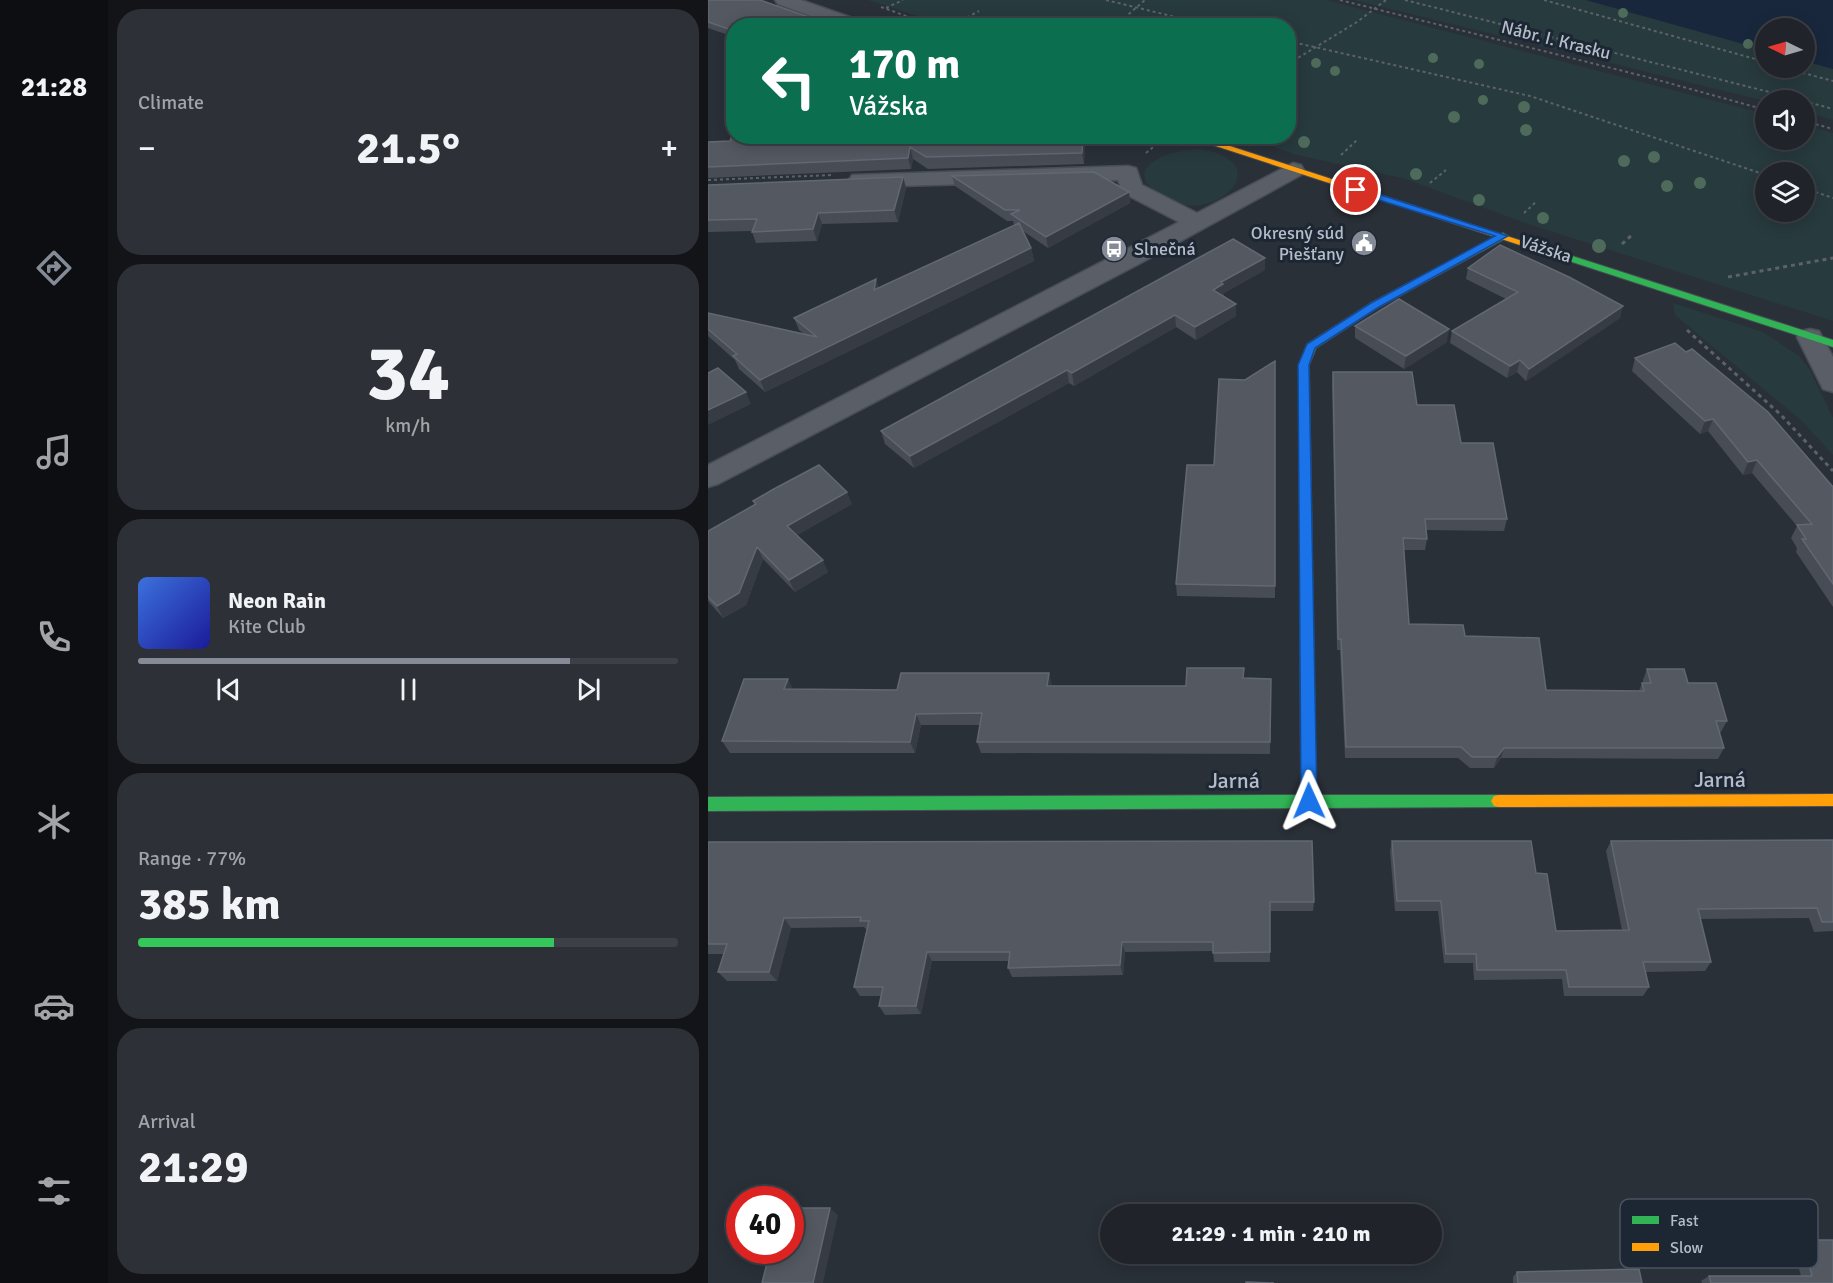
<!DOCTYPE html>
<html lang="en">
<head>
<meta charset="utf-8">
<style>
  body { margin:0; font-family:Signika,sans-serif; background:#2d3036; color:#f1f3f6; height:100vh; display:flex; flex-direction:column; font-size:22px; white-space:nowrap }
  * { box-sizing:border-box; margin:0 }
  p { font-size:20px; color:#a2a4a8 }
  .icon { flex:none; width:33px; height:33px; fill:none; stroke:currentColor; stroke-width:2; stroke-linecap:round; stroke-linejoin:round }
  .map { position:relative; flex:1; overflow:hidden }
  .side { display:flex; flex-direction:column; gap:9px; padding:9px; background:#121417; width:600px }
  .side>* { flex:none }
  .hud { position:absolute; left:18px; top:18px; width:570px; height:126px; border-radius:24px; box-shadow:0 3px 15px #0003,0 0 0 2px #3d4147; background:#0b6e4f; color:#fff; overflow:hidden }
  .needle { width:39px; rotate:275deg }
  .tools { position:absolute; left:1047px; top:18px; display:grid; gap:12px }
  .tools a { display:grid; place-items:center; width:60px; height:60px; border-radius:50%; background:#20242a; box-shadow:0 3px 15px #0003,0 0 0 2px #3d4147; font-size:30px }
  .speed { position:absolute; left:18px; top:1186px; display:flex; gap:12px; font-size:30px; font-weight:700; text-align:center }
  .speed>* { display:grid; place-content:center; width:78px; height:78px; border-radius:50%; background:#20242a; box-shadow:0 3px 15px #0003,0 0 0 2px #3d4147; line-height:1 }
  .speed .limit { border:9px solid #d22; background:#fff; color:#111 }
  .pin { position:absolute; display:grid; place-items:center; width:51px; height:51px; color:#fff; margin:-26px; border:3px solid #fff; border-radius:50%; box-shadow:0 2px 6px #0007 }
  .me { position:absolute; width:66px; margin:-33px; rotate:359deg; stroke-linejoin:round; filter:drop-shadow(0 0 4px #0008) }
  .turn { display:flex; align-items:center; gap:21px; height:126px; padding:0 24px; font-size:27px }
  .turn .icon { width:78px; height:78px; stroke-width:2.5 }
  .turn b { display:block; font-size:42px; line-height:51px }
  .big { font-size:45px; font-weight:700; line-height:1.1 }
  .side .widget { flex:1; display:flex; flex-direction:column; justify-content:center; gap:9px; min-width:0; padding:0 21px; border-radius:24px; background:#2d3036 }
  .side .dial { align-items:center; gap:0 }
  .dial b { font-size:78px; line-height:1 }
  .song { display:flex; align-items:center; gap:18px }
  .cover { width:72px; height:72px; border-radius:9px; background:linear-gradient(135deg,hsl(220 70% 55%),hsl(240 70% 35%)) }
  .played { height:6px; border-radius:3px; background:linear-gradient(90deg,#848b96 80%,#3d4147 80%) }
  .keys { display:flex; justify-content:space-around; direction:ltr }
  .heat { display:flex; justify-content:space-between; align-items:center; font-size:33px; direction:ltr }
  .charge { height:9px; border-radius:4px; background:linear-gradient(90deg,#34c759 77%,#3d4147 0) }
  .trip { position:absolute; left:392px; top:1204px; width:342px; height:60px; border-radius:30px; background:#20242a; box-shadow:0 3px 15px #0003,0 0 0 2px #3d4147; font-weight:700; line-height:60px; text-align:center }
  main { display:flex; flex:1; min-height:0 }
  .tabs { display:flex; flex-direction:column; width:108px; justify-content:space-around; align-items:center; background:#0d0e11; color:#a2a4a8 }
  .tabs .icon { width:42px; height:42px }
  .tabs .active { color:#848b96 }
  .tabs b { font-size:27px; color:#f1f3f6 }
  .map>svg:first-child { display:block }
  .green { fill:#273a3e; fill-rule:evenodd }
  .water { fill:#19273c }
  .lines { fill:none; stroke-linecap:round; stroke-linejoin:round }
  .street-casing { stroke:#484c55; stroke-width:3 }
  .fast-casing { stroke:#484c55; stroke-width:2 }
  .slow-casing { stroke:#484c55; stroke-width:2 }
  .path-far1 { stroke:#5c6268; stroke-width:2; stroke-dasharray:3 3; stroke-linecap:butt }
  .path { stroke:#5c6268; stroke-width:3; stroke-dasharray:4 4; stroke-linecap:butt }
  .street { fill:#5a5e66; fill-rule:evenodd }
  .fast { fill:#30b455; fill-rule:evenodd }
  .slow { fill:#ff9f0a; fill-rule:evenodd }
  .tree { fill:#4e6a5a }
  .wall { fill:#474c55 }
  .shaded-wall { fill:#373c44 }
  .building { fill:#535861; stroke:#626872; stroke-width:1.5 }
  .route { fill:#1a73e8; stroke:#114b97; stroke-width:1.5 }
  .labels { text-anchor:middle; stroke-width:6; stroke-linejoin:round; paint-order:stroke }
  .far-street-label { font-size:18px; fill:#b4bcc9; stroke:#1d2633 }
  .far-poi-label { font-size:18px; fill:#b4bcc9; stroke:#1d2633; text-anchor:end }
  .street-label { font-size:22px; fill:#b4bcc9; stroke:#1d2633 }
  .key { fill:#1d2633; stroke:#4a5360; stroke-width:1.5 }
  .key-label { font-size:16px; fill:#b4bcc9 }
</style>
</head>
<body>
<main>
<nav class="tabs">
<b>21:28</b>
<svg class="icon active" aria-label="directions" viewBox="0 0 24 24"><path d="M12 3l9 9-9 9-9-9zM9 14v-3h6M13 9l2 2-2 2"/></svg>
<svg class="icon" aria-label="music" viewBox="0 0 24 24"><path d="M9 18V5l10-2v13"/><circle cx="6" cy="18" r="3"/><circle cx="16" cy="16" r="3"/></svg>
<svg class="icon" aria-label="phone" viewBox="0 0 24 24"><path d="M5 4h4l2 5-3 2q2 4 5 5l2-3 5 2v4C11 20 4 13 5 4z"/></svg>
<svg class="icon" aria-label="climate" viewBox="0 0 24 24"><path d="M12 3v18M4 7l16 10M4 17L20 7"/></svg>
<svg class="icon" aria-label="car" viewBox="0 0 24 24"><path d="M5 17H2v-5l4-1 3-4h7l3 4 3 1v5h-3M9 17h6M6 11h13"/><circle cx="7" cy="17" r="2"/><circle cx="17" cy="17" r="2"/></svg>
<svg class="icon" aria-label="filters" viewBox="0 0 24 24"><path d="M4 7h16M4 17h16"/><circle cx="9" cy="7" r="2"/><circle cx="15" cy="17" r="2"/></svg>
</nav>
<section class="side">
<div class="widget"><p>Climate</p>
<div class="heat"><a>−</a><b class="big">21.5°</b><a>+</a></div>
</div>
<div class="widget dial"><b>34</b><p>km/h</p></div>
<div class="widget">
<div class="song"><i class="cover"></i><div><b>Neon Rain</b><p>Kite Club</p></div></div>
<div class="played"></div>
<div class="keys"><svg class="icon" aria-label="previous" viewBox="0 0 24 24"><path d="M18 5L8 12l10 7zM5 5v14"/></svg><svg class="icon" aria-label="pause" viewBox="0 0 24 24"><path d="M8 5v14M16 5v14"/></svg><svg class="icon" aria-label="next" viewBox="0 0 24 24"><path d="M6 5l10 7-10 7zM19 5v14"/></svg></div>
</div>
<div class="widget"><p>Range · 77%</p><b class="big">385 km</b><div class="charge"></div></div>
<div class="widget"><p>Arrival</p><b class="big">21:29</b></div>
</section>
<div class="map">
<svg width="1125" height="1283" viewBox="0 0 1125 1283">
  <rect width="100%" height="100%" fill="#2a3038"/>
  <path class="green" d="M 160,0 L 618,0 L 1057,114 L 1058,140 L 1096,140 L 1097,125 L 1125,133 L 1125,321 L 820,224 L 698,179 L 585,154 L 542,137 L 580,136 L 580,26 L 237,25 ZM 1058,172 L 1096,172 L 1096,212 L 1058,212 Z
    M 646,0 L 878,0 L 1057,50 L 1058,68 L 1096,68 L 1097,61 L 1125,69 L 1125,120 L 1097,112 L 1096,100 L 1057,101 Z
    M 492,149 C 572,162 507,226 459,199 C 406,170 458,150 492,149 Z
    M 965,303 L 1055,332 L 1091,356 L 1102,370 L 1125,418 L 1125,455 L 1095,422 L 967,315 Z"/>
  <path class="water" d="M 878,0 L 1125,0 L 1125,69 L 1097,61 L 1096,28 L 1058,28 L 1057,50 Z"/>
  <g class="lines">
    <g class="street-casing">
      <path id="street" d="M 67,0 L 93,0 L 156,22 L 158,26 L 130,26 L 70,4 Z
        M 585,163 L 593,165 L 596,170 L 593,175 L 429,265 L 10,484 L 0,487 L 0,465 L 471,222 L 415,193 L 410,180 L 152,187 L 144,185 L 141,180 L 144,175 L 420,166 L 428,168 L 434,185 L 489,213 Z
        M 1102,329 L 1111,331 L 1125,357 L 1125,392 L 1115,389 L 1089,337 L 1093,331 Z"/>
    </g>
    <g class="fast-casing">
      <path id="fast" d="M 795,233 L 800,236 L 798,238 L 671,307 L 608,348 L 601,365 L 608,795 L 791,795 L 796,796 L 799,801 L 796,806 L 791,807 L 0,811 L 0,797 L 593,795 L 591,365 L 599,344 L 663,303 Z
        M 855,253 L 1125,340 L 1125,347 L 852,258 L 850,256 Z"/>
    </g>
    <g class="slow-casing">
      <path id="slow" d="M 477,136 L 491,136 L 860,256 L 852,258 Z
        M 1125,794 L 1125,806 L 791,807 L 786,806 L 783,801 L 786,796 L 791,795 Z"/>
    </g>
    <path class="path-far1" d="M 398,0 L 504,26
      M 632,0 L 939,77 L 1058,110
      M 697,0 L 1093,100
      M 836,0 L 1058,62
      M 173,7 L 226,26
      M 178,8 L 195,0
      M 243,26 L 271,11
      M 407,26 L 437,0
      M 580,41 L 822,96 L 1058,175
      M 580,64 L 649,22 L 678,0
      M 1077,68 L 1125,81
      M 1096,101 L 1125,109
      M 1096,121 L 1125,129
      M 438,153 L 450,143
      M 633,155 L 649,140
      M 0,180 L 124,175
      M 722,183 L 738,170
      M 1096,188 L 1125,198
      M 816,213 L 829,201"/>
    <path class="path" d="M 914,244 L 925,234
      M 1020,277 L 1125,258
      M 979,330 L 1073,415 L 1125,471"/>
    <use href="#street" class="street"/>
    <use href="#fast" class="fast"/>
    <use href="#slow" class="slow"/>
  </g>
  <g class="tree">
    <circle cx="915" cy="13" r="5"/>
    <circle cx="1040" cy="44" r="5"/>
    <circle cx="725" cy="58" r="5"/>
    <circle cx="608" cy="63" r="5"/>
    <circle cx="771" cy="64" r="5"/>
    <circle cx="627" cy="71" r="5"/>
    <circle cx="775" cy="100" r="5"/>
    <circle cx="816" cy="107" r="6"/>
    <circle cx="746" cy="117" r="6"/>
    <circle cx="818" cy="130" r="6"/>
    <circle cx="596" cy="142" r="6"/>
    <circle cx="946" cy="157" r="6"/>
    <circle cx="916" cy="161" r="6"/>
    <circle cx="708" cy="174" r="6"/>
    <circle cx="992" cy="183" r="6"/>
    <circle cx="959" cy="186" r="6"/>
    <circle cx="771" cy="200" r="6"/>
    <circle cx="835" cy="218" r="6"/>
    <circle cx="891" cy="246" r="7"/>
  </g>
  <path class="wall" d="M 0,0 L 26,26 L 26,37 L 0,28 Z
    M 26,136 L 377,136 L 376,164 L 220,169 L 205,159 L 203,169 L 0,178 L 0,142 L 22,141 Z
    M 244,176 L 421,192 L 422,203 L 340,248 L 315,231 L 323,248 L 326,261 L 57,392 L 31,369 L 27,360 L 0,336 L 0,313 L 96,334 L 91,330 L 86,318 L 171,288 L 306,225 L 305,221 L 299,221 L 247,186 Z
    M 195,177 L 198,188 L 190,222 L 114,224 L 109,241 L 48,243 L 44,232 L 44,231 L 0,232 L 0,185 Z
    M 760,268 L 912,318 L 818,381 L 809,372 L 799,378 L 742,343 L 744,331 L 798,299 L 758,279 Z
    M 557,270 L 516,293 L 516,296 L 528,316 L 488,340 L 468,327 L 366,386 L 361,383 L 206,468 L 177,444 L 173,431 Z
    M 647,326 L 739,342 L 696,369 L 647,338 Z
    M 927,358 L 1125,487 L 1125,607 L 1088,552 L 1089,548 L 1083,538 L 1089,526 L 1044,473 L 1035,475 L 1000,431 L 992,434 L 924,371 Z
    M 625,372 L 709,405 L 753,443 L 799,519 L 796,531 L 718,530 L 719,539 L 717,550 L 696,550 L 701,624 L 757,636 L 838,690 L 931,691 L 934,683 L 935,683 L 935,680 L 939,669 L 980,683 L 1019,721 L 1013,732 L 1011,732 L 1016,748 L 1010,759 L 793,758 L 786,768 L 762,768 L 750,758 L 637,758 L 632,650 L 629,650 L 624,384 Z
    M 567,374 L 567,598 L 469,596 L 468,584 L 506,465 L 537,380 Z
    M 45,501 L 144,504 L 89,535 L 120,572 L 87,592 L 55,559 L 38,605 L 15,618 L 0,601 L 0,531 L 47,505 Z
    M 536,678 L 563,679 L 562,754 L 273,753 L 269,742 L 272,725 L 213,725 L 207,753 L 22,753 L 14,741 L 85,689 L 189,690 L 344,685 L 344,686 L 478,686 Z
    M 1125,840 L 1125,931 L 1106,932 L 1101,918 L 992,919 L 1003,962 L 997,971 L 938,972 L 941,987 L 935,996 L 856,996 L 854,979 L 766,980 L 765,963 L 736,963 L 730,911 L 687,911 L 682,851 L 684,841 L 828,873 L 848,931 L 914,930 L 898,851 L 903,841 Z
    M 0,842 L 606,902 L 605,911 L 562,911 L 562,962 L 506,962 L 505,951 L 417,952 L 415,975 L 304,977 L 300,968 L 301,961 L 224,961 L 213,1014 L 177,1015 L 171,1006 L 174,996 L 152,996 L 146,987 L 159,930 L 156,927 L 83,928 L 69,981 L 19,981 L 10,972 L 16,954 L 0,954 Z
    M 1095,1240 L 1125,1283 L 994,1283 L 993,1281 L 1001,1276 L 1093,1276 L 1085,1246 Z
    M 809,1272 L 934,1283 L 805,1283 L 805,1277 Z"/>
  <path class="shaded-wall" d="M 375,136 L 377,136 L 376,164 L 374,153 Z
    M 202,147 L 205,159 L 203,169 L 200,158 Z
    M 195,177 L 198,188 L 190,222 L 186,210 Z
    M 421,192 L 422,203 L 340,248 L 338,237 Z
    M 110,213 L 114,224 L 109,241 L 105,229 Z
    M 323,248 L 326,261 L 57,392 L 52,380 Z
    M 557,258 L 557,270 L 516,293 L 516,296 L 505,290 L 513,282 Z
    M 168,279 L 172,292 L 166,290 Z
    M 528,304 L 528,316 L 488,340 L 487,327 Z
    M 915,306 L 912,318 L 818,381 L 821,369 Z
    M 467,315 L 468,327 L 366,386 L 364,373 Z
    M 741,329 L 739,342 L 696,369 L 698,356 Z
    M 812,360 L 809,372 L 799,378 L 802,366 Z
    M 359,370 L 361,383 L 206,468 L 202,456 Z
    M 38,392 L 43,404 L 0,425 L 0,410 Z
    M 1005,419 L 1000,431 L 992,434 L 997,421 Z
    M 1049,460 L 1044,473 L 1035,475 L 1040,462 Z
    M 139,492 L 144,504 L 84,538 L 79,526 Z
    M 49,547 L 55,559 L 38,605 L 15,618 L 9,606 Z
    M 115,560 L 120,572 L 87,592 L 81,580 Z
    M 341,673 L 344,685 L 342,698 L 339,686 Z
    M 80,679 L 86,691 L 76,689 Z
    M 208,714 L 213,725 L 207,753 L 202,742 Z
    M 796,748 L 793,758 L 786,768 L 789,757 Z
    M 76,918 L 83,928 L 69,981 L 61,972 Z
    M 414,942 L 417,952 L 415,975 L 412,965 Z
    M 219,952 L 224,961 L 213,1014 L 208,1006 Z
    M 122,1208 L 130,1215 L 115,1283 L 105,1283 Z"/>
  <path class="building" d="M 0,0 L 52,0 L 115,22 L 114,26 L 26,26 L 26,31 L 0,22 Z
    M 25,133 L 26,136 L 375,136 L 374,153 L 218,157 L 202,147 L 200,158 L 0,167 L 0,142 L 22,141 Z
    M 386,172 L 421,192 L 338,237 L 303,214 L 312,210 L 297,210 L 244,176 Z
    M 195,177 L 186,210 L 110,213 L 105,229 L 44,232 L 49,219 L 0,220 L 0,185 Z
    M 311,223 L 323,248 L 52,380 L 25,356 L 29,354 L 0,329 L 0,313 L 109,337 L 86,318 L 168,279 L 166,290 Z
    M 525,239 L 557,258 L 513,282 L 515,284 L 505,290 L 528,304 L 487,327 L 467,315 L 364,373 L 359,370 L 202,456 L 173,431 Z
    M 792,245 L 861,277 L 915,306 L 821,369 L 812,360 L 802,366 L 744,331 L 810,292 L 760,268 Z
    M 691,299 L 741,329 L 698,356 L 647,326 Z
    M 967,343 L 978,352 L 984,349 L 1060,412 L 1125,487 L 1125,584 L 1094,539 L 1098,539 L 1089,525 L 1104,524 L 1049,460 L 1040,462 L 1005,419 L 997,421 L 927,358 Z
    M 567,361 L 567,586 L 468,584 L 479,465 L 506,465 L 511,379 L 537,380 Z
    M 10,368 L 38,392 L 0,410 L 0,373 Z
    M 625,372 L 704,372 L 709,405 L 746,405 L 753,443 L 785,443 L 799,519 L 717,519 L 719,539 L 695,538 L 701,624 L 755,625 L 757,636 L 831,638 L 838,690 L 936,691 L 934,683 L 943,683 L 939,669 L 976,669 L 980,683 L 1008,683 L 1019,721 L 1008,721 L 1016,748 L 796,748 L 789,757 L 764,757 L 753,747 L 638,747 L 633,639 L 630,639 Z
    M 111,465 L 139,492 L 79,526 L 115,560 L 81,580 L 49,547 L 31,593 L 9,606 L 0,597 L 0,531 L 48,504 L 45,501 L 64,490 Z
    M 479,668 L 536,668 L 535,678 L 563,679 L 562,742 L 269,742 L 274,713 L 208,714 L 202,742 L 14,741 L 36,679 L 80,679 L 76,689 L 189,690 L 193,673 L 341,673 L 339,686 L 478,686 Z
    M 1125,840 L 1125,922 L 1114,922 L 1109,908 L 990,909 L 1003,962 L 935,962 L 941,987 L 861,987 L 858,970 L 769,970 L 768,954 L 738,954 L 733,901 L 689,901 L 684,841 L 823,841 L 828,873 L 839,874 L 848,931 L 921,930 L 903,841 Z
    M 604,841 L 606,902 L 562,902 L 562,952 L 505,953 L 505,942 L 414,942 L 412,965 L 300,968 L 302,952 L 219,952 L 208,1006 L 171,1006 L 175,987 L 146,987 L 161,921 L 152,921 L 153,917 L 76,918 L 61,972 L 10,972 L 19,944 L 0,944 L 0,842 Z
    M 82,1208 L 122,1208 L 105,1283 L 54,1283 L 62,1251 L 82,1251 Z
    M 1095,1240 L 1125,1240 L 1125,1283 L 1003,1283 L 1001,1276 L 1104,1276 Z
    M 931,1269 L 934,1283 L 810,1283 L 809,1272 Z
    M 538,1282 L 566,1283 L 538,1283 Z"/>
  <path class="route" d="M 648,187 L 800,236 L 671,307 L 607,348 L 601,365 L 609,801 L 601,807 L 593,801 L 590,365 L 599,344 L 663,303 L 787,236 L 645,192 L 645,188 Z"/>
  <defs>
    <g id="civic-disc" transform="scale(1.35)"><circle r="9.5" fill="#848b96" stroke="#1d2633"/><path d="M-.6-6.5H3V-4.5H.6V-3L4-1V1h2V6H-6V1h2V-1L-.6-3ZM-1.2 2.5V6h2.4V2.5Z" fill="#fff"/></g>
    <g id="bus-disc" transform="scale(1.35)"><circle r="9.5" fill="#848b96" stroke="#1d2633"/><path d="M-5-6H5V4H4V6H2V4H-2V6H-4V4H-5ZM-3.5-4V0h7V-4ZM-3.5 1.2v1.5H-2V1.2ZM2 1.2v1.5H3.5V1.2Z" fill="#fff"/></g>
  </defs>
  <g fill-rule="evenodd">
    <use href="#civic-disc" x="656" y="243"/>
    <use href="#bus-disc" x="406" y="249"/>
  </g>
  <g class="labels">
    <g class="far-street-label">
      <text transform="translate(848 40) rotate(14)" y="6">Nábr. I. Krasku</text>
      <text transform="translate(838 249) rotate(18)" y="6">Vážska</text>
    </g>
    <g class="far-poi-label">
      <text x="636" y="239">Okresný súd<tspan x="636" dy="21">Piešťany</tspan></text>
      <text x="426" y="255" text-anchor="start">Slnečná</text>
    </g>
    <g class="street-label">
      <text x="1012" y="787">Jarná</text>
      <text x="526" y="788">Jarná</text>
    </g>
  </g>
  <rect x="912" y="1199" width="198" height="69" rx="9" class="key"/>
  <rect x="924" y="1216" width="27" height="8" fill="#30b455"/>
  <rect x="924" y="1243" width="27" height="8" fill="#ff9f0a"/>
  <g class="key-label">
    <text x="962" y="1226">Fast</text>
    <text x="962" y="1253">Slow</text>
  </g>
</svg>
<div class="tools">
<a><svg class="needle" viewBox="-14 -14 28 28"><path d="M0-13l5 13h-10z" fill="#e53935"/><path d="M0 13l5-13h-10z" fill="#a2a4a8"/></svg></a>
<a><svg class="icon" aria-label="sound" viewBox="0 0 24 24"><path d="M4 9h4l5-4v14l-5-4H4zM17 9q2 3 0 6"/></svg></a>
<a><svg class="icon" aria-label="layers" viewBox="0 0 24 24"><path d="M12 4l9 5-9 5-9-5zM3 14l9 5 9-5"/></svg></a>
</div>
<div class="speed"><div class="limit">40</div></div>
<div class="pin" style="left:648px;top:190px;background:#d93025"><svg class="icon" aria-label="arrive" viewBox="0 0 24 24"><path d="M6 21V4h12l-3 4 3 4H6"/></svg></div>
<svg class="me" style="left:601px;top:801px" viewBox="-20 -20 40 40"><path d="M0-17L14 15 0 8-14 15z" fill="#1a73e8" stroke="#fff" stroke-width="4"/></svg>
<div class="trip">21:29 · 1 min · 210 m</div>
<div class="hud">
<div class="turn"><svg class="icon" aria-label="left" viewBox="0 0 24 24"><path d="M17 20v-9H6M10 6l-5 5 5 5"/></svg><div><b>170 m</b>Vážska</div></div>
</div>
</div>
</main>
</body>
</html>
